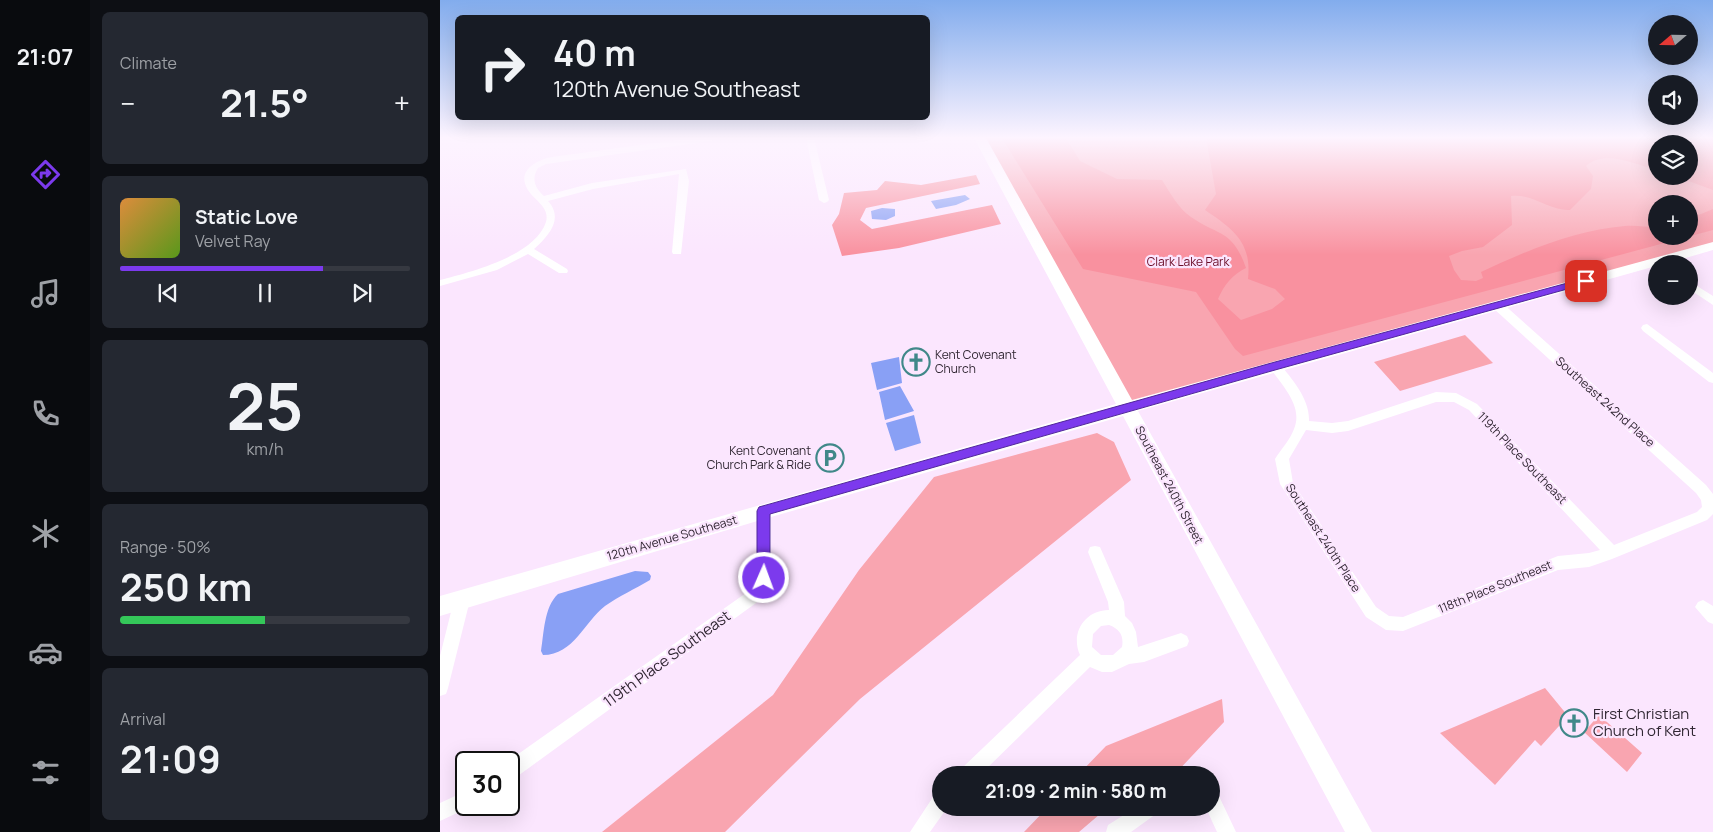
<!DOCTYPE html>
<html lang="en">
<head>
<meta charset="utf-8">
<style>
  body { margin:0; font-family:Manrope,sans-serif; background:#242831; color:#f1f3f6; height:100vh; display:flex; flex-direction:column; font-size:19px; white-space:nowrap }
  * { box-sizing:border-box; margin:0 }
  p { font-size:16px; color:#9ea1a6 }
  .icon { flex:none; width:28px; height:28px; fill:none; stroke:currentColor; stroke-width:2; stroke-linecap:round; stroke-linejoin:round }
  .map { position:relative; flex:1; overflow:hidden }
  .side { display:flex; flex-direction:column; gap:12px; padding:12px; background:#0d0f14; width:350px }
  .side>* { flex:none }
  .top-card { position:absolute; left:15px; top:15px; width:475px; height:105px; border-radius:8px; box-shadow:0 5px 20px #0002; background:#171b24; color:#f1f3f6; overflow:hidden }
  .needle { width:32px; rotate:250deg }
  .controls { position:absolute; left:1208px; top:15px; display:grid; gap:10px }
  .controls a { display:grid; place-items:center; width:50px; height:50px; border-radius:50%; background:#171b24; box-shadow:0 5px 20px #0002; font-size:25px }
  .speed { position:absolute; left:15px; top:751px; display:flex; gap:10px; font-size:25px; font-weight:700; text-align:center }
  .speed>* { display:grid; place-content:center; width:65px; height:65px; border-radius:50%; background:#171b24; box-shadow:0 5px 20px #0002; line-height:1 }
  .speed .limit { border:2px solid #111; border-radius:8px; background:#fff; color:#111 }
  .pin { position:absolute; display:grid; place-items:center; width:42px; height:42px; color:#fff; margin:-21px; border-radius:10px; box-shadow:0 2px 8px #0006 }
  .me { position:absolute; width:55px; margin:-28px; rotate:2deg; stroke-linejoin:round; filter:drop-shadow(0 0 4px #0008) }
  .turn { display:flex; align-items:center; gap:18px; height:105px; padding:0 15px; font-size:22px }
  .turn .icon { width:65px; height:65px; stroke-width:2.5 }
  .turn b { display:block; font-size:35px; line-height:42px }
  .big { font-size:38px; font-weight:700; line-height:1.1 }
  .side .tile { flex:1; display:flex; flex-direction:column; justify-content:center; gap:8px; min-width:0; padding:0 18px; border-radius:8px; background:#242831 }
  .side .dial { align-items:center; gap:0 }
  .dial b { font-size:65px; line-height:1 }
  .song { display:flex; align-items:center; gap:15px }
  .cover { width:60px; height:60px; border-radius:8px; background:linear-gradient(135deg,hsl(30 70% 55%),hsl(90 70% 35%)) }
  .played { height:5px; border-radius:2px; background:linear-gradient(90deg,#7c3aed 70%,#363941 70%) }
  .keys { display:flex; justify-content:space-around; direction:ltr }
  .heat { display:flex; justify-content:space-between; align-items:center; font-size:28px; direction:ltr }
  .charge { height:8px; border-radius:4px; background:linear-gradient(90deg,#34c759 50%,#363941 0) }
  .trip { position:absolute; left:492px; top:766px; width:288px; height:50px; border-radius:25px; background:#171b24; box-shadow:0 5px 20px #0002; font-weight:700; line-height:50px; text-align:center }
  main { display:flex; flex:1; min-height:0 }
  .tabs { display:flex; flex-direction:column; width:90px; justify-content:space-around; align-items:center; background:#090b0e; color:#9ea1a6 }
  .tabs .icon { width:35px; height:35px }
  .tabs .active { color:#7c3aed }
  .tabs b { font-size:22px; color:#f1f3f6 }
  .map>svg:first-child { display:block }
  .green { fill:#f9a5b0; fill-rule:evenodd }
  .forest { fill:#f9919f }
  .water { fill:#89a0f5 }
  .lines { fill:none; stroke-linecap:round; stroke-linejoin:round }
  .street { fill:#fff; fill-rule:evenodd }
  .secondary { fill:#fff; fill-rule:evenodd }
  .route { fill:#7c3aed; stroke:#51269a }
  .labels { text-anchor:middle; stroke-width:4.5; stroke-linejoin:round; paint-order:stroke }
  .park-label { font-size:12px; fill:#6b0d28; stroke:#fbe6fe }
  .poi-label { font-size:12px; fill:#302632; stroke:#fbe6fe; text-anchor:start }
  .street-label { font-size:12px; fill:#302632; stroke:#fbe6fe }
  .near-street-label { font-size:15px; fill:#302632; stroke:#fbe6fe }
  .near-poi-label { font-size:15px; fill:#302632; stroke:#fbe6fe; text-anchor:start }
</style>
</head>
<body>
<main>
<nav class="tabs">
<b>21:07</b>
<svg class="icon active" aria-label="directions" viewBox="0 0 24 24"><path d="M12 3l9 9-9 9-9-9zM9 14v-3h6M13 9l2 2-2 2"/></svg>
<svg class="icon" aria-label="music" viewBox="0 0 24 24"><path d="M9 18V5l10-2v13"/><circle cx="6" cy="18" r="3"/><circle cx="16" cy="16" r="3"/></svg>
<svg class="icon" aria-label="phone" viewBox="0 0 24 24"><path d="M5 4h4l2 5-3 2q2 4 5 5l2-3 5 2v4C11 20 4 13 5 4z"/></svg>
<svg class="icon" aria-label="climate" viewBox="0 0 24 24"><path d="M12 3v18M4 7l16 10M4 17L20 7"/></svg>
<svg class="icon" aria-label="car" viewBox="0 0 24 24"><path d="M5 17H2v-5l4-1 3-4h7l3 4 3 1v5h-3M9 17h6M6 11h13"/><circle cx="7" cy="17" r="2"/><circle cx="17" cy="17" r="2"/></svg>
<svg class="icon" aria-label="filters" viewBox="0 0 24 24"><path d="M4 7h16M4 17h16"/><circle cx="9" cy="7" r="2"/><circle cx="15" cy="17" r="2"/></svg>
</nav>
<section class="side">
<div class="tile"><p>Climate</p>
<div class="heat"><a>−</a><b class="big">21.5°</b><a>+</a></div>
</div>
<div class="tile">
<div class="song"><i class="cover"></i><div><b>Static Love</b><p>Velvet Ray</p></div></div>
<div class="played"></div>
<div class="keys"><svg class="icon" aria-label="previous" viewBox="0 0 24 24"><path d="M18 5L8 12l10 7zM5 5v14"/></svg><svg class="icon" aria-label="pause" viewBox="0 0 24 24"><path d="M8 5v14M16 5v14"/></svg><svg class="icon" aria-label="next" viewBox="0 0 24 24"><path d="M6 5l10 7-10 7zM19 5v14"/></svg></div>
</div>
<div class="tile dial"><b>25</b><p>km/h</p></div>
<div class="tile"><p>Range · 50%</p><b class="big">250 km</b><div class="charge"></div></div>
<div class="tile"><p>Arrival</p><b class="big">21:09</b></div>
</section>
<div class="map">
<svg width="1273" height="832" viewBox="0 0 1273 832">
  <rect width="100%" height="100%" fill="#fbe6fe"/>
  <path class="green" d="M 540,138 L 1273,138 L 1273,246 L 687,408 ZM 1216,144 L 1249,144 L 1249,176 L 1216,176 ZM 1216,204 L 1249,204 L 1249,236 L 1216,236 Z
    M 1025,335 L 1053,363 L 960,391 L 934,362 Z
    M 657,433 L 674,442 L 691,480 L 420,699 L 285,832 L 162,832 L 333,695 L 419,570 L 494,477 Z
    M 1105,688 L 1128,716 L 1101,746 L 1095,740 L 1055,785 L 1000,733 Z
    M 782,699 L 784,722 L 734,775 L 638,775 L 666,746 Z
    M 1159,715 L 1202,753 L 1187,772 L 1144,732 Z
    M 607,808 L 667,808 L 639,832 L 584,832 Z"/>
  <path class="forest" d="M 562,138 L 626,138 L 640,161 L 677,179 L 722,180 C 731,194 738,208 751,217 C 780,237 792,229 806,268 C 793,274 784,285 778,299 L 801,320 L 832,309 L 845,299 L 835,289 L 808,279 C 812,242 793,229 765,210 L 776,194 L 766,138 L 1273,138 L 1273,190 L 1235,176 L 1249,176 L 1249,144 L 1216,144 L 1216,170 C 1195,164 1164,149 1146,166 L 1153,176 L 1151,189 L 1130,210 C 1109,211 1093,193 1071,196 L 1072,225 L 1043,247 L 1022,251 L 1009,256 L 1014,270 L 1021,280 L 1036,281 L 1043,278 L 1041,272 C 1086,251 1135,230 1185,226 C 1195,225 1206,227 1216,227 L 1216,236 L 1249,236 L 1249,219 L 1273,209 L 1273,230 L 803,356 L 795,349 L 756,292 L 643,269 Z
    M 536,175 L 540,184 L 426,208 L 420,220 L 432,229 L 552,205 L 561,224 L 459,248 L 402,256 L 392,225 L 399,214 L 404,193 L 437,190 L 445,181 L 481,185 Z"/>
  <path class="water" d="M 525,195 L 530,199 L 516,205 L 496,209 L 491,201 Z
    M 442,208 L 455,209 L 455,216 L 446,220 L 432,219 L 431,211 Z
    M 459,357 L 462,383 L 437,390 L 431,363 Z
    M 460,386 L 474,411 L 445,420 L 439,392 Z
    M 474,415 L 481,443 L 455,451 L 446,423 Z
    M 195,571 L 208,572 L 211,576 L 210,580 C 195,589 179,596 165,606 C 144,622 134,655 103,655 L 101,651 C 104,633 104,607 118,594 Z"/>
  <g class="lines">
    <path class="street" d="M 252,138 L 275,138 L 271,141 L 106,164 L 98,168 C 91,179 95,188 104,196 L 152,183 L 246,169 L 249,181 L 241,254 L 233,254 L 232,252 L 239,174 L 153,189 L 108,201 C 124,219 109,235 94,249 L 127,269 L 128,271 L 127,273 L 119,273 L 88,254 L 57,270 L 0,286 L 0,280 C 30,272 95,256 106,222 C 110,207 95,201 88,190 C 76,171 96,160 112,157 Z
      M 366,138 L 374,138 L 389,200 L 387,202 L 384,203 L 379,200 Z
      M 1249,281 L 1273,296 L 1273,305 L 1249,289 Z
      M 1057,301 L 1061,302 L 1266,485 L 1273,494 L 1273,514 L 1267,520 L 1172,559 L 1149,567 L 1118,570 L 963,631 L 946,630 L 926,617 L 840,484 L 835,459 C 841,449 850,440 854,429 C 864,405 840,384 829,366 L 831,363 L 839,363 C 852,379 870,399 869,421 L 892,423 L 908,421 L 996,392 L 1016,393 L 1037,404 L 1174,545 L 1257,512 L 1262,507 L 1261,500 L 1256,493 L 1053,308 L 1052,305 ZM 996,402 L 1014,402 L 1029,410 L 1160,550 L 1149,553 L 1118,556 L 963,617 L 949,616 L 936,607 L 853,483 L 849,459 L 866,430 L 892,433 L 908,431 Z
      M 1207,324 L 1273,373 L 1273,383 L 1269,382 L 1203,331 L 1201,328 L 1203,325 Z
      M 324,505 L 329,507 L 331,511 L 331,579 L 324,594 L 316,603 L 75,778 L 69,781 L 69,762 L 67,762 L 306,593 L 317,578 L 317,511 L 319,507 Z
      M 655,546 L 660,547 L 684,602 L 685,616 L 692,623 L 696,632 L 698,647 L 741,633 L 747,636 L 749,641 L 747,646 L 704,662 L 689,664 L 672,672 L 662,672 L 650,667 L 540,775 L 518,775 L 521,769 L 640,655 C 630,633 645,610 669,610 L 668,602 L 648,552 L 650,547 ZM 669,625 C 680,629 684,636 682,647 L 673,655 L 661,655 L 652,647 L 653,634 L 661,626 Z
      M 22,593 L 27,595 L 30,600 L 8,688 L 6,694 L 0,696 L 0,656 L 14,600 L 17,595 Z
      M 1263,600 L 1273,606 L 1273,624 L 1268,622 L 1255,607 L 1258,602 Z
      M 771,789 L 777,792 L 796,832 L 777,832 L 766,808 L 771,808 Z
      M 26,791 L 26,805 L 33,805 L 32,806 L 0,821 L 0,803 Z
      M 501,791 L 501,808 L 507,808 L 490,832 L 470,832 L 495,794 Z
      M 695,808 L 719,808 L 716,814 L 691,832 L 666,832 L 668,825 Z"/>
    <path class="secondary" d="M 534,138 L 546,138 L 692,400 L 1273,242 L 1273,250 L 1225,264 L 1216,264 L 1216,266 L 698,411 L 932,832 L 905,832 L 683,416 L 324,519 L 0,616 L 0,596 L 676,404 Z"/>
  </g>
  <linearGradient id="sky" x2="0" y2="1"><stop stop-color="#82aced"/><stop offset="0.54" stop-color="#fdf4ff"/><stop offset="1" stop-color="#fdf4ff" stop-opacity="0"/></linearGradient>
  <rect width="1273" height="255" fill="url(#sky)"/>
  <path class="route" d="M 1146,278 L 1149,279 L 1149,283 L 835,370 L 330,514 L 330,578 L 328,583 L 324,585 L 319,583 L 317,578 L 317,511 L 319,507 L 835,362 Z"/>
  <defs>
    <g id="church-ring" transform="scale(1.4375)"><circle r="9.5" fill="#fbe6fe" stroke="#408889" stroke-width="1.5"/><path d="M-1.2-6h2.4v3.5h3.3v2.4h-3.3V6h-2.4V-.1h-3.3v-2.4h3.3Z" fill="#408889"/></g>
    <g id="parking-ring" transform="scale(1.4375)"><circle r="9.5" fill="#fbe6fe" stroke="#408889" stroke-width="1.5"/><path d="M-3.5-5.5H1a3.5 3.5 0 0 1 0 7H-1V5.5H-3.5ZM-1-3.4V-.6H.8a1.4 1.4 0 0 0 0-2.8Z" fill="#408889"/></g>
  </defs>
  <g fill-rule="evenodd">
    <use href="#church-ring" x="476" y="362"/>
    <use href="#parking-ring" x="390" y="458"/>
    <use href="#church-ring" x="1134" y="723"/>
  </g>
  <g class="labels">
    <g class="park-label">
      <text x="748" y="266">Clark Lake Park</text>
    </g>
    <g class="poi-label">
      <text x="495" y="359">Kent Covenant<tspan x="495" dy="14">Church</tspan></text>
      <text x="371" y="455" text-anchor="end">Kent Covenant<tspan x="371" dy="14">Church Park &amp; Ride</tspan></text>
    </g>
    <g class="street-label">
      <text transform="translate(1165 402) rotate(42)" y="4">Southeast 242nd Place</text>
      <text transform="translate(1082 458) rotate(46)" y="4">119th Place Southeast</text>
      <text transform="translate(729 485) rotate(62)" y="4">Southeast 240th Street</text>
      <text transform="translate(232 538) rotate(-16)" y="4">120th Avenue Southeast</text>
      <text transform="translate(883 538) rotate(57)" y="4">Southeast 240th Place</text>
      <text transform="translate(1055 587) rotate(-22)" y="4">118th Place Southeast</text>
    </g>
    <g class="near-street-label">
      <text transform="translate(227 659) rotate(-36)" y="5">119th Place Southeast</text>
    </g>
    <g class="near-poi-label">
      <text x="1153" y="719">First Christian<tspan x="1153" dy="17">Church of Kent</tspan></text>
    </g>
  </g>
</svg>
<div class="controls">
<a><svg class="needle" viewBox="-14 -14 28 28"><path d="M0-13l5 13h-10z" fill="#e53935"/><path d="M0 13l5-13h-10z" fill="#9ea1a6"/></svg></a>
<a><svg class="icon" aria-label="sound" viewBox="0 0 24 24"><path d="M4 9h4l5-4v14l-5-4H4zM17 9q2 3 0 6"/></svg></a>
<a><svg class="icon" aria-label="layers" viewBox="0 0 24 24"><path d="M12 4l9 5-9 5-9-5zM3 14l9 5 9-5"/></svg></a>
<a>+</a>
<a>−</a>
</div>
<div class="speed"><div class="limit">30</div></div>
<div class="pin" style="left:1146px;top:281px;background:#d93025"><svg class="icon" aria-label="arrive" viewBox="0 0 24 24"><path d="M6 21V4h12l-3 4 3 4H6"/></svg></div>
<svg class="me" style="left:324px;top:578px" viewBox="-20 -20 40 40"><circle r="17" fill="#7c3aed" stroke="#fff" stroke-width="3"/><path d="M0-11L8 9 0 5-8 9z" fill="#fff"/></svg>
<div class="trip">21:09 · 2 min · 580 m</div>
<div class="top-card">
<div class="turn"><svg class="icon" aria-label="right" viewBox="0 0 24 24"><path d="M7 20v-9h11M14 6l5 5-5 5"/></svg><div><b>40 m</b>120th Avenue Southeast</div></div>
</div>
</div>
</main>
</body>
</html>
